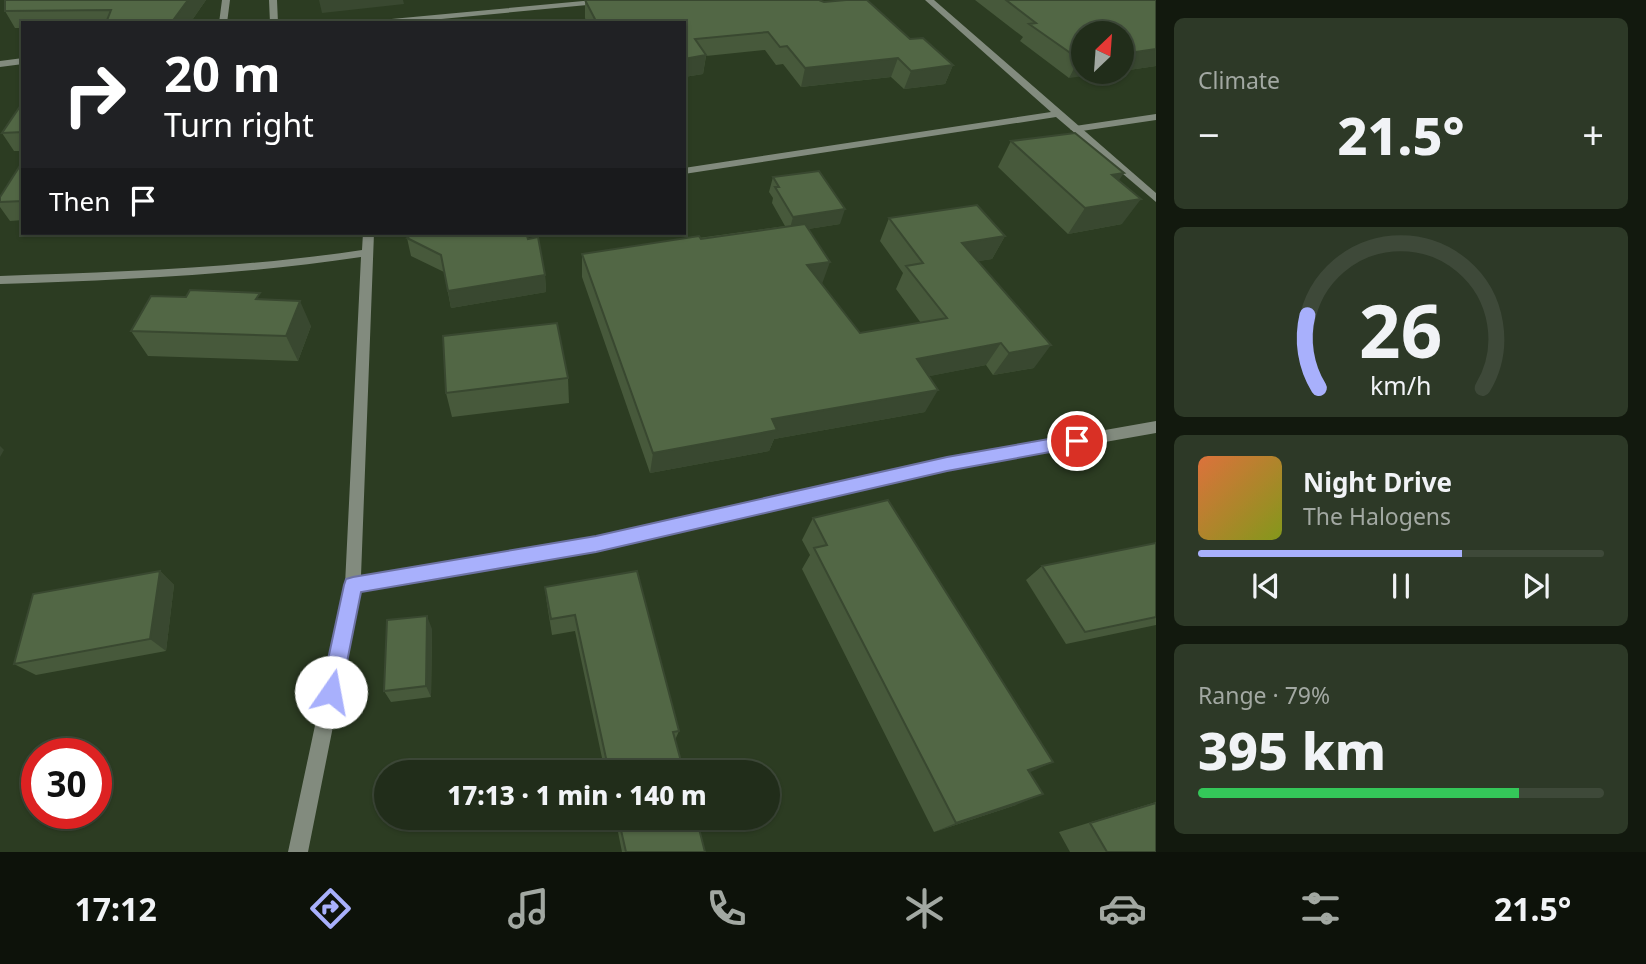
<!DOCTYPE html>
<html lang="en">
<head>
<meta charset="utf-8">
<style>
  body { margin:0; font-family:"Noto Sans",sans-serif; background:#2d3927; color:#f1f3f6; height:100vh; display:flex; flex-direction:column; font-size:26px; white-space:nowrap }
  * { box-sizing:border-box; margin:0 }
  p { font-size:23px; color:#a2a8a2 }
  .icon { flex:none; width:38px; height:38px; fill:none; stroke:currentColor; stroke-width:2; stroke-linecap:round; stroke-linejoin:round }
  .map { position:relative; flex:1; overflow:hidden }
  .details { display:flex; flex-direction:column; gap:18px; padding:18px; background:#12190e; width:490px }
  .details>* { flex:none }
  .banner { position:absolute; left:21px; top:21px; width:665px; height:214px; border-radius:0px; box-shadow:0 2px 5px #0004,0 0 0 2px #3e4939; background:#202124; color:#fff; overflow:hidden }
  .needle { width:46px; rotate:25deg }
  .tools { position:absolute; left:1071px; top:21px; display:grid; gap:14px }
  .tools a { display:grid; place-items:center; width:63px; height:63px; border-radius:50%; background:#212d1a; box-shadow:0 2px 5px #0004,0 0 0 2px #3e4939; font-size:35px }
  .speed { position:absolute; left:21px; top:738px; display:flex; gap:14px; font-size:35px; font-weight:700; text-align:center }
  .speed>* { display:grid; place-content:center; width:91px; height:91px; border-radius:50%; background:#212d1a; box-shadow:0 2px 5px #0004,0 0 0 2px #3e4939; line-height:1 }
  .speed .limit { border:10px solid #d22; background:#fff; color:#111 }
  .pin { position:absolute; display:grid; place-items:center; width:60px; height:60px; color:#fff; margin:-30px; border:4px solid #fff; border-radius:50%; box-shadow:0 2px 7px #0007 }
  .me { position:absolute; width:77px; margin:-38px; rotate:12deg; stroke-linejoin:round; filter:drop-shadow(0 0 5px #0008) }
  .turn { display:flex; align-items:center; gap:24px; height:147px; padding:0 28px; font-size:32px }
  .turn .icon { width:91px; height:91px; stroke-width:2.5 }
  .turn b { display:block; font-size:49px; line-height:60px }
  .then { display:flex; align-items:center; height:66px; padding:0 28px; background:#0003; gap:14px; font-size:26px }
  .big { font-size:52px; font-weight:800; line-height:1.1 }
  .details .tile { flex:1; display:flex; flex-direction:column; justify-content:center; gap:10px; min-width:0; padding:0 24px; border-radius:10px; background:#2d3927 }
  .details .dial { align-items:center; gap:0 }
  .dial svg { height:182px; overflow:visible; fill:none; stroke:#3e4939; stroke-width:7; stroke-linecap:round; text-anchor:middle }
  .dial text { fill:#f1f3f6; stroke:none }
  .song { display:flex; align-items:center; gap:21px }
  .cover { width:84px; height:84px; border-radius:10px; background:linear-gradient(135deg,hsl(20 70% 55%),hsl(70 70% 35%)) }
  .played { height:7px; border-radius:4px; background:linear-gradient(90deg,#a8b0fc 65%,#3e4939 65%) }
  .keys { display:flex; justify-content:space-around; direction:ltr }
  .heat { display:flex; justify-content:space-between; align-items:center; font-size:38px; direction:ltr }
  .charge { height:10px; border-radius:5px; background:linear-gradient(90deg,#34c759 79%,#3e4939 0) }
  .trip { position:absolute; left:374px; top:760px; width:406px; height:70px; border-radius:35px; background:#212d1a; box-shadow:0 2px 5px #0004,0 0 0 2px #3e4939; font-weight:800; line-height:70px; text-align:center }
  .tabs { display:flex; height:112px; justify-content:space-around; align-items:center; background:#0d120a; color:#a2a8a2 }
  .tabs .icon { width:49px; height:49px }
  .tabs .on { color:#a8b0fc }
  .tabs b { font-size:32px; color:#f1f3f6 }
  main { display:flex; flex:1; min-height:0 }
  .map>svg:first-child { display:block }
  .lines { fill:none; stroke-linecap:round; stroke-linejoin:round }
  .lane { fill:#828b7e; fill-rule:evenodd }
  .street { fill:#828b7e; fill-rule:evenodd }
  .wall { fill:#47593b }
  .shaded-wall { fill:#394830 }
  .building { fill:#526745; stroke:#394830; stroke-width:2 }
  .route { fill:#a8b0fc; stroke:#6d72a4; stroke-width:2 }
</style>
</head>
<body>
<main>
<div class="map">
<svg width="1156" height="852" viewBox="0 0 1156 852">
  <rect width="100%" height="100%" fill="#2c3c22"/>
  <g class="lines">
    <path class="lane" d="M 222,0 L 230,0 L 227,23 L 219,23 Z
      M 1156,114 L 1156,120 L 1075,132 L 1070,129 L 1075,126 Z"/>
    <path class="street" d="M 269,0 L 277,0 L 278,23 L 270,23 Z
      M 594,0 L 623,0 L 619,2 L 399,23 L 366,23 L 370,21 Z
      M 925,0 L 934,0 L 1156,193 L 1156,202 L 1056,117 L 684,174 L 684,168 L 1051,112 Z
      M 23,58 L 23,64 L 0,67 L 0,61 Z
      M 363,233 L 374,233 L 361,576 L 596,536 L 947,458 L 1156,421 L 1156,433 L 947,470 L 596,550 L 360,591 L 308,852 L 288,852 L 345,585 L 361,257 C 241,275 121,280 0,284 L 0,276 C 121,272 242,268 362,250 Z"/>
  </g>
  <path class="wall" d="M 206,0 L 190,23 L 23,23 L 23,28 L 15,28 L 5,11 Z
    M 585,0 L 910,39 L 953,65 L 945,84 L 904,89 L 891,77 L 801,87 L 783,64 L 776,65 L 765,50 L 706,56 L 703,74 L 684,77 L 684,23 L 587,23 L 585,18 Z
    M 975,0 L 1156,0 L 1156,66 L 1122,71 L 1083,72 L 1069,78 L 1020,41 L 1023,37 Z
    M 23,102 L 23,151 L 14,151 L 2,133 Z
    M 1011,141 L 1119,180 L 1122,224 L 1068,234 L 998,167 Z
    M 23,161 L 23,220 L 10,221 L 0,207 L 0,197 Z
    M 773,177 L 840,224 L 808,229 L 822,284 L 860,333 L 921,323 L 896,289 L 903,273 L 880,241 L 889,218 L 1005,236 L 992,259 L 978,261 L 1034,368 L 993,375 L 986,365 L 929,376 L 925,412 L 774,439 L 769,451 L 650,473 L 582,277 L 582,254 L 785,226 L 772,203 L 773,198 L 769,192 Z
    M 407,238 L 545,275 L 546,292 L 451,308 L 444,272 L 411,256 Z
    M 263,300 L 311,326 L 298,361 L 148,356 L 131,331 Z
    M 568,378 L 569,403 L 452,417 L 446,393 Z
    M 813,518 L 1030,772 L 1016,805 L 934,832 L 802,569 L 810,555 L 802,540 Z
    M 1156,543 L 1156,625 L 1066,644 L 1026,580 L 1042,566 Z
    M 160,571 L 174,585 L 166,651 L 36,675 L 14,664 Z
    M 637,571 L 679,731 L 675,740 L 684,772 L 605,772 L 575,631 L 552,635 L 547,604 L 545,587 Z
    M 432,629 L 431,697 L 391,702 L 384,691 Z
    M 1156,802 L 1156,852 L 1070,852 L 1059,832 Z
    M 615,817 L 696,817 L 705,852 L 622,852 Z"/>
  <path class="shaded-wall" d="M 188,0 L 206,0 L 190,23 L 171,23 Z
    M 319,0 L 403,0 L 404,4 L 322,13 Z
    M 1156,49 L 1156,66 L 1122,71 L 1122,54 Z
    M 706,55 L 703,74 L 684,77 L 684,59 Z
    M 898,58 L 891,77 L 801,87 L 805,68 Z
    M 1079,59 L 1083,59 L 1083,72 L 1114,72 L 1069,78 Z
    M 953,65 L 945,84 L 904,89 L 911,71 Z
    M 1124,173 L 1106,199 L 1112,175 Z
    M 1141,199 L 1122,224 L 1068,234 L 1085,208 Z
    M 845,209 L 840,224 L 789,232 L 793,217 Z
    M 1005,236 L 992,259 L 950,266 L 962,243 Z
    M 830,262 L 822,284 L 807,265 Z
    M 545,275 L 546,292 L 451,308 L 448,291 Z
    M 300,301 L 311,326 L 298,361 L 286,336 Z
    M 1001,343 L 986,365 L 905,381 L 917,359 Z
    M 1051,345 L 1034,368 L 993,375 L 1009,353 Z
    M 938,390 L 925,412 L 774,439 L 769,451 L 650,473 L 653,453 L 772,419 Z
    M 0,446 L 4,450 L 0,457 Z
    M 160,571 L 174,585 L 166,651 L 150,639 Z
    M 427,616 L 432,629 L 431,697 L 426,686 Z
    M 1053,762 L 1026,774 L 1028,770 Z
    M 1043,794 L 1016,805 L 934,832 L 956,823 Z"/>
  <path class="building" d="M 5,0 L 188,0 L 171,23 L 106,23 L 111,10 L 5,11 Z
    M 585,0 L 819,0 L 824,2 L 846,0 L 867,0 L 910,39 L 923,38 L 953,65 L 911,71 L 898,58 L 805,68 L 787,46 L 780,47 L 768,32 L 695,39 L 706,55 L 684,59 L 684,23 L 597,23 Z
    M 1006,0 L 1156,0 L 1156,49 L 1122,54 L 1122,33 L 1083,33 L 1083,59 L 1079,59 L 1029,24 L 1036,23 Z
    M 23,102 L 23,132 L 2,133 Z
    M 1075,133 L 1124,173 L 1112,175 L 1141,199 L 1085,208 L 1011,141 Z
    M 23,161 L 23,201 L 0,202 L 0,197 Z
    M 819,171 L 845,209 L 793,217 L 775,187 L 779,187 L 773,177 Z
    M 977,205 L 1005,236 L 962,243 L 1051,345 L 1009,353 L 1001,343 L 917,359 L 938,390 L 772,419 L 777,430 L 653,453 L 582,254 L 699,236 L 701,239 L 805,224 L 830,262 L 807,265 L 860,333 L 947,318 L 906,266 L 923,263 L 889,218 Z
    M 414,233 L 526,233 L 528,239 L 538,237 L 545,275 L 448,291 L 441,255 L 407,238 Z
    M 190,290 L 260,293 L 256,299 L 300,301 L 286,336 L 131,331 L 151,296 L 186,297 Z
    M 557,323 L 568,378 L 446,393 L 443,336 Z
    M 888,500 L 1053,762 L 1028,770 L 1043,794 L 956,823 L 814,548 L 827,545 L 813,518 Z
    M 1156,543 L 1156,617 L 1085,632 L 1042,566 Z
    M 160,571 L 150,639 L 14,664 L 33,594 Z
    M 637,571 L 679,731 L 673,732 L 684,772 L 609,772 L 575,615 L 551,619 L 545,587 Z
    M 427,616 L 426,686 L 384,691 L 387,620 Z
    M 1156,803 L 1156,852 L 1107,852 L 1090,823 Z
    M 618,817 L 696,817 L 705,852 L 626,852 Z"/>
  <path class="route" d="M 1077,434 L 1083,436 L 1086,441 L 1083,445 L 1077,447 L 947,471 L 596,552 L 361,592 L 341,692 L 338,699 L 331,702 L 324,699 L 321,692 L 344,585 L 346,579 L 353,577 L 596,536 L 947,457 Z"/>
</svg>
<div class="tools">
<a><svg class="needle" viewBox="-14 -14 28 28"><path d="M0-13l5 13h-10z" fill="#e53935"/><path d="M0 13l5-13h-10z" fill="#a2a8a2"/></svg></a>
</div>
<div class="speed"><div class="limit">30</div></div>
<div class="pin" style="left:1077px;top:441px;background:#d93025"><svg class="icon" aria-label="arrive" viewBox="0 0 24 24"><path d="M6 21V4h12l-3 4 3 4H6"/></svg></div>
<svg class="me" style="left:331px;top:692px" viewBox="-20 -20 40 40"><circle r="19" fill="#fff"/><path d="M0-13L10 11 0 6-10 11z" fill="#a8b0fc"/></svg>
<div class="trip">17:13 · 1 min · 140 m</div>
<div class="banner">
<div class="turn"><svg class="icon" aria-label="right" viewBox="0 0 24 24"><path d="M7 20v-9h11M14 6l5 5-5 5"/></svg><div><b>20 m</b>Turn right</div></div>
<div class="then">Then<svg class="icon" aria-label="arrive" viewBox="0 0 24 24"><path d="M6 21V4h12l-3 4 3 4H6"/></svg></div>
</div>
</div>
<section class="details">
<div class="tile"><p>Climate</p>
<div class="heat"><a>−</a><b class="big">21.5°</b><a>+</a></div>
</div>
<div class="tile dial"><svg viewBox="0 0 100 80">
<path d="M14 69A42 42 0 1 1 86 69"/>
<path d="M14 69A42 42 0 0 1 9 37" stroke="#a8b0fc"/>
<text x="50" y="56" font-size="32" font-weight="700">26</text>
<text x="50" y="72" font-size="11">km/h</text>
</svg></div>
<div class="tile">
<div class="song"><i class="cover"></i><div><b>Night Drive</b><p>The Halogens</p></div></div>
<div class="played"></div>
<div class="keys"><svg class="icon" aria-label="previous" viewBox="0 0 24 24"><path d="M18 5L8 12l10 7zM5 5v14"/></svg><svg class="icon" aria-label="pause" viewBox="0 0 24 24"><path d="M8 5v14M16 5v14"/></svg><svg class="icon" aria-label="next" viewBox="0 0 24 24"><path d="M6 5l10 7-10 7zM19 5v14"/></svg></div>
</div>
<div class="tile"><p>Range · 79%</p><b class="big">395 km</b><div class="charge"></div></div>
</section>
</main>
<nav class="tabs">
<b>17:12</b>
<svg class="icon on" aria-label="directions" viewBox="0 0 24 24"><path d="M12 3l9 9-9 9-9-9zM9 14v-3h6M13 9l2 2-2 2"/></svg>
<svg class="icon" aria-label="music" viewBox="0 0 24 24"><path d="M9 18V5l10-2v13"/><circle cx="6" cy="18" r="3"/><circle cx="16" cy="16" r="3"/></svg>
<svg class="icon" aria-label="phone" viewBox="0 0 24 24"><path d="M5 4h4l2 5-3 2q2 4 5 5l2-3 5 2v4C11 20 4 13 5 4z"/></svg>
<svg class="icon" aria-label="climate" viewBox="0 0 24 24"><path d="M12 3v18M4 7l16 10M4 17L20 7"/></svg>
<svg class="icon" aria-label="car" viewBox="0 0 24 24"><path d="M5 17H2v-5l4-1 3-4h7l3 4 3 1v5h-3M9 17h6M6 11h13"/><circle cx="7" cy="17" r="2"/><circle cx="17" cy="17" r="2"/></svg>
<svg class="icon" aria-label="filters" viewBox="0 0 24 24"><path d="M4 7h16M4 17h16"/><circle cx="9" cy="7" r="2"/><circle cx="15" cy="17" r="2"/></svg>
<b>21.5°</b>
</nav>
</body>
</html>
